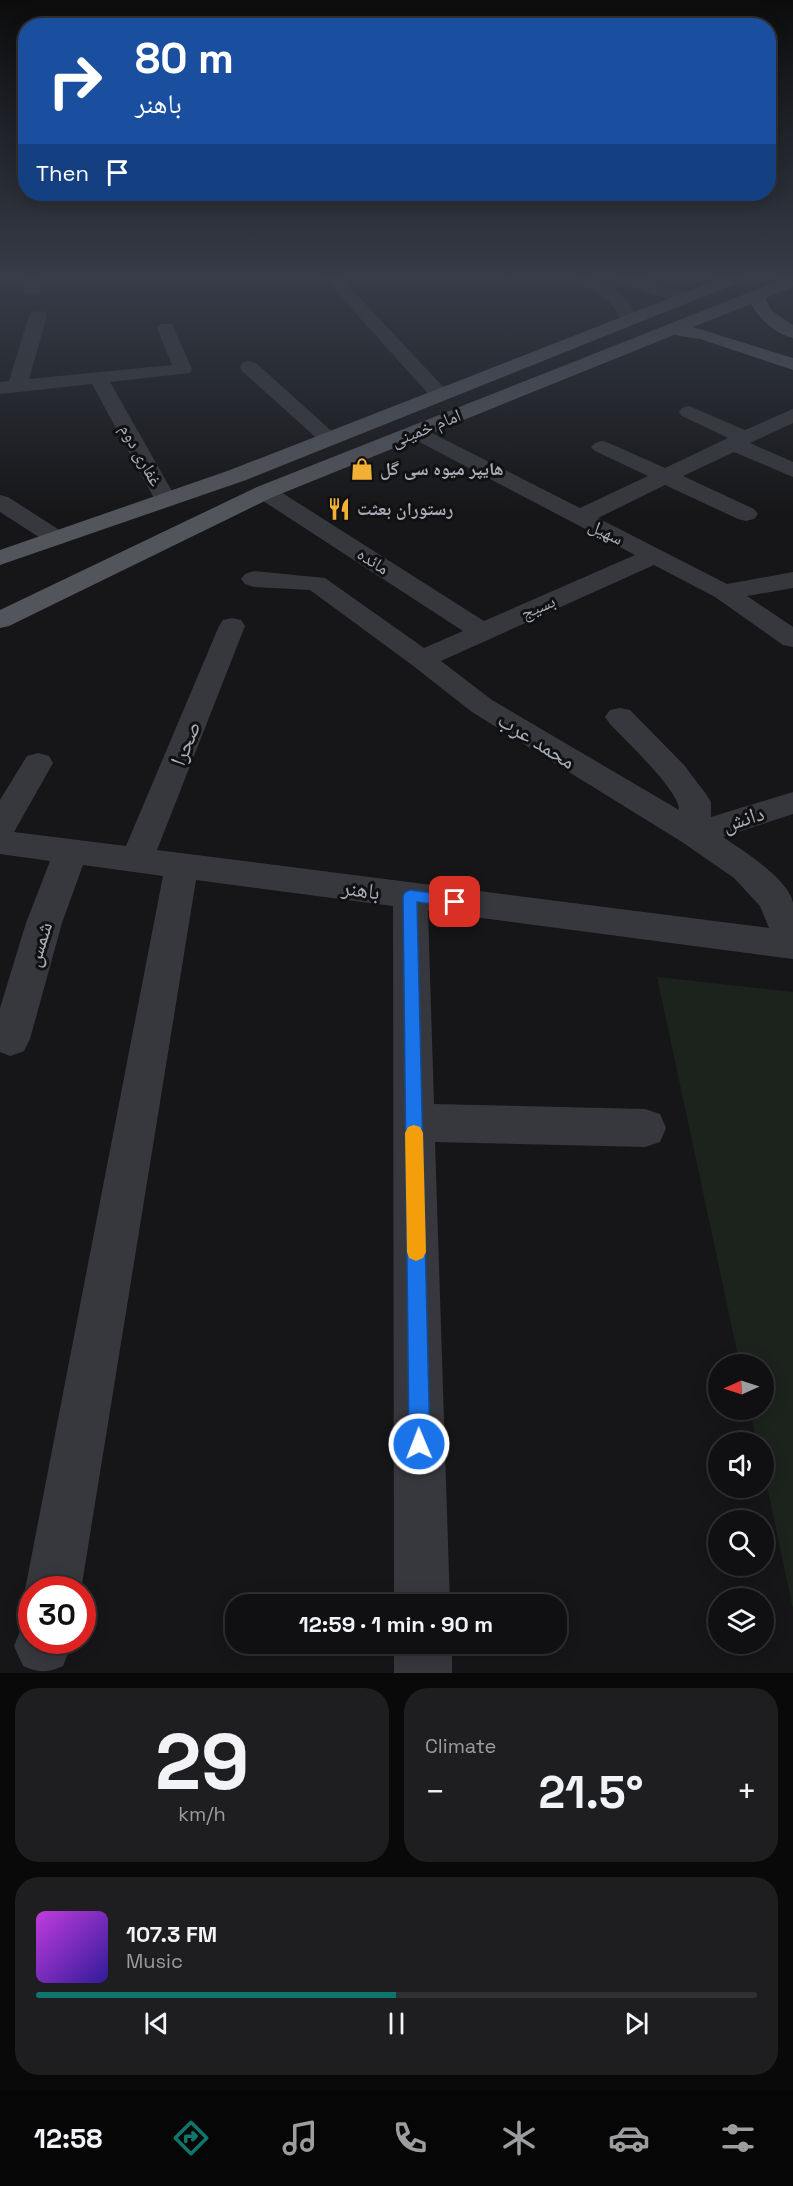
<!DOCTYPE html>
<html lang="en">
<head>
<meta charset="utf-8">
<style>
  body { margin:0; font-family:"Space Grotesk","Noto Naskh Arabic",sans-serif; background:#1e1e20; color:#f1f3f6; height:100vh; display:flex; flex-direction:column; font-size:22px; white-space:nowrap }
  * { box-sizing:border-box; margin:0 }
  p { font-size:20px; color:#9c9d9f }
  .icon { flex:none; width:33px; height:33px; fill:none; stroke:currentColor; stroke-width:2; stroke-linecap:round; stroke-linejoin:round }
  .map { position:relative; height:1673px; overflow:hidden }
  .side { display:flex; flex-direction:column; gap:15px; padding:15px; background:#09090a; flex:1 }
  .side>* { flex:none }
  .banner { position:absolute; left:18px; top:18px; width:758px; height:183px; border-radius:24px; box-shadow:0 3px 15px #0003,0 0 0 2px #303032; background:#1a4fa0; color:#fff; overflow:hidden }
  .needle { width:39px; rotate:267deg }
  .buttons { position:absolute; left:708px; top:1354px; display:grid; gap:12px }
  .buttons a { display:grid; place-items:center; width:66px; height:66px; border-radius:50%; background:#101012; box-shadow:0 3px 15px #0003,0 0 0 2px #303032; font-size:30px }
  .speed { position:absolute; left:18px; top:1576px; display:flex; gap:12px; font-size:30px; font-weight:700; text-align:center }
  .speed>* { display:grid; place-content:center; width:78px; height:78px; border-radius:50%; background:#101012; box-shadow:0 3px 15px #0003,0 0 0 2px #303032; line-height:1 }
  .speed .limit { border:9px solid #d22; background:#fff; color:#111 }
  .pin { position:absolute; display:grid; place-items:center; width:51px; height:51px; color:#fff; margin:-26px; border-radius:12px; box-shadow:0 3px 9px #0006 }
  .me { position:absolute; width:66px; margin:-33px; rotate:359deg; stroke-linejoin:round; filter:drop-shadow(0 0 4px #0008) }
  .turn { display:flex; align-items:center; gap:21px; height:126px; padding:0 18px; font-size:27px }
  .turn .icon { width:78px; height:78px; stroke-width:2.5 }
  .turn b { display:block; font-size:42px; line-height:51px }
  .then { display:flex; align-items:center; height:57px; padding:0 18px; background:#0003; gap:12px; font-size:22px }
  .big { font-size:45px; font-weight:800; line-height:1.1 }
  .side .widget { flex:1; display:flex; flex-direction:column; justify-content:center; gap:9px; min-width:0; padding:0 21px; border-radius:24px; background:#1e1e20 }
  .side .dial { align-items:center; gap:0 }
  .dial b { font-size:78px; line-height:1 }
  .song { display:flex; align-items:center; gap:18px }
  .cover { width:72px; height:72px; border-radius:9px; background:linear-gradient(135deg,hsl(290 70% 55%),hsl(250 70% 35%)) }
  .played { height:6px; border-radius:3px; background:linear-gradient(90deg,#0f766e 50%,#303032 50%) }
  .keys { display:flex; justify-content:space-around; direction:ltr }
  .heat { display:flex; justify-content:space-between; align-items:center; font-size:33px; direction:ltr }
  .side .tiles { flex:1; display:grid; gap:15px; grid-template-columns:1fr 1fr }
  .widget:last-child { grid-column:span 2 }
  .trip { position:absolute; left:225px; top:1594px; width:342px; height:60px; border-radius:24px; background:#101012; box-shadow:0 3px 15px #0003,0 0 0 2px #303032; font-weight:800; line-height:60px; text-align:center }
  .menu { display:flex; height:96px; justify-content:space-around; align-items:center; background:#060607; color:#9c9d9f }
  .menu .icon { width:42px; height:42px }
  .menu .selected { color:#0f766e }
  .menu b { font-size:27px; color:#f1f3f6 }
  .map>svg:first-child { display:block }
  .green { fill:#1c231d }
  .lines { fill:none; stroke-linecap:round; stroke-linejoin:round }
  .minor { fill:#37383d; fill-rule:evenodd }
  .major { fill:#53555c; fill-rule:evenodd }
  .route { fill:#1a73e8; stroke:#114b97; stroke-width:1.5 }
  .slow { fill:#f59e0b }
  .labels { text-anchor:middle; stroke-width:6; stroke-linejoin:round; paint-order:stroke }
  .far-street-label { font-size:18px; fill:#a8adb8; stroke:#111113 }
  .far-poi-label { font-size:18px; font-weight:bold; fill:#a8adb8; stroke:#111113; text-anchor:start }
  .street-label { font-size:22px; fill:#a8adb8; stroke:#111113 }
</style>
</head>
<body>
<div class="map">
<svg width="793" height="1673" viewBox="0 0 793 1673">
  <rect width="100%" height="100%" fill="#161618"/>
  <path class="green" d="M 657,977 L 793,992 L 793,1609 L 764,1472 L 764,1443 L 757,1443 L 750,1410 L 764,1410 L 764,1365 L 740,1365 Z"/>
  <g class="lines">
    <path class="minor" d="M 24,279 L 40,279 L 40,292 L 38,295 L 26,295 L 24,292 Z
      M 325,279 L 342,279 L 447,391 L 450,395 L 447,399 L 433,399 Z
      M 573,279 C 605,279 625,290 639,320 L 636,324 L 624,324 L 610,302 Z
      M 618,279 L 642,279 L 669,289 L 695,293 L 697,297 C 686,311 635,288 620,282 Z
      M 38,311 L 44,312 L 47,316 L 29,379 L 172,365 L 157,328 L 160,324 L 172,324 L 192,369 L 190,373 L 110,382 L 177,500 L 174,505 L 166,507 L 158,505 L 155,500 L 92,384 L 0,394 L 0,382 L 9,381 L 29,316 L 32,312 Z
      M 249,361 L 256,363 L 336,435 L 339,439 L 336,443 L 329,445 L 322,443 L 242,371 L 240,367 L 242,363 Z
      M 689,406 L 745,430 L 793,409 L 793,423 L 750,443 L 793,462 L 793,477 L 734,452 L 683,476 L 754,509 L 758,514 L 754,519 L 746,521 L 738,519 L 665,485 L 598,518 L 727,584 L 793,572 L 793,588 L 747,596 L 793,627 L 793,647 L 783,645 L 715,597 L 654,565 L 441,661 L 492,700 L 679,810 C 680,791 624,739 610,724 L 605,717 L 610,710 L 620,708 L 630,710 L 684,765 L 706,794 L 711,802 L 711,817 L 793,792 L 793,814 L 723,837 C 742,850 789,879 793,903 C 793,921 793,942 793,959 L 428,911 L 434,1104 L 645,1109 L 660,1114 L 666,1128 L 660,1142 L 645,1147 L 435,1142 L 450,1605 L 394,1605 L 393,906 L 196,880 L 81,1590 L 32,1590 L 32,1606 L 25,1590 L 163,876 L 83,865 L 62,923 L 30,1039 L 24,1051 L 10,1056 L 0,1052 L 0,1008 L 26,923 L 50,861 L 0,854 L 0,800 L 27,756 L 38,753 L 49,756 L 53,763 L 14,832 L 126,846 L 219,626 L 223,620 L 232,618 L 241,620 L 245,626 L 157,850 L 769,928 L 760,906 L 734,878 L 682,842 L 472,712 L 412,665 L 310,590 L 254,587 L 245,584 L 241,579 L 245,574 L 254,571 L 325,578 L 424,648 L 463,631 L 257,497 L 254,492 L 257,487 L 265,485 L 273,487 L 484,621 L 635,555 L 408,436 L 405,432 L 408,428 L 415,426 L 422,428 L 580,508 L 648,476 L 595,451 L 591,447 L 595,443 L 602,441 L 609,443 L 665,468 L 728,438 L 682,416 L 679,412 L 682,408 Z
      M 0,495 L 8,497 L 64,533 L 68,538 L 64,543 L 56,545 L 48,543 L 0,512 Z
      M 32,1617 L 32,1641 L 73,1641 L 63,1666 C 47,1673 39,1673 23,1666 L 14,1646 L 24,1621 Z
      M 394,1644 L 452,1644 L 452,1673 L 394,1673 Z"/>
    <path class="major" d="M 719,279 L 742,279 L 740,282 L 246,480 L 0,565 L 0,550 L 230,470 Z
      M 783,279 L 793,279 L 793,287 L 765,298 L 772,311 L 793,325 L 793,338 C 776,334 759,319 751,304 L 693,327 L 793,358 L 793,370 L 700,339 L 674,335 L 273,497 L 9,626 L 0,628 L 0,610 L 257,487 Z"/>
  </g>
  <linearGradient id="sky" x2="0" y2="1"><stop stop-color="#0c0c0d"/><stop offset="0.54" stop-color="#363c48"/><stop offset="1" stop-color="#363c48" stop-opacity="0"/></linearGradient>
  <rect width="793" height="514" fill="url(#sky)"/>
  <path class="route" d="M 410,890 L 455,896 L 460,898 L 462,902 L 460,906 L 455,907 L 417,902 L 430,1444 L 427,1452 L 419,1455 L 412,1452 L 409,1444 L 403,896 L 405,892 Z"/>
  <path class="slow" d="M 414,1125 L 420,1127 L 423,1133 L 426,1252 L 423,1258 L 416,1261 L 409,1258 L 407,1252 L 405,1133 L 408,1127 Z"/>
  <defs>
    <g id="shop-bare" transform="scale(1.8)"><path d="M-5-2.5h2.3a2.7 3.5 0 0 1 5.4 0H5L5.5 6h-11ZM-1.5-2.5h3a1.5 2.3 0 0 0-3 0Z" fill="#f2b134" stroke="#111113" stroke-width="2.5" paint-order="stroke"/></g>
    <g id="restaurant-bare" transform="scale(1.8)"><path d="M-5-6h1v4h1v-4h1v4h1v-4h1v5L-1.5 .5V6h-2V.5L-5-1ZM5-6V6H3V1.5H1.5Q1.5-4 5-6Z" fill="#f2b134" stroke="#111113" stroke-width="2.5" paint-order="stroke"/></g>
  </defs>
  <g fill-rule="evenodd">
    <use href="#shop-bare" x="362" y="469"/>
    <use href="#restaurant-bare" x="339" y="509"/>
  </g>
  <g class="labels">
    <g class="far-street-label">
      <text transform="translate(426 428) rotate(-22)" y="6">امام خمینی</text>
      <text transform="translate(141 455) rotate(61)" y="6">غفاری دوم</text>
      <text transform="translate(606 532) rotate(27)" y="6">سهیل</text>
      <text transform="translate(373 561) rotate(33)" y="6">مائده</text>
      <text transform="translate(538 607) rotate(-23)" y="6">بسیج</text>
    </g>
    <g class="far-poi-label">
      <text x="380" y="475">هایپر میوه سی گل</text>
      <text x="357" y="515">رستوران بعثت</text>
    </g>
    <g class="street-label">
      <text transform="translate(537 740) rotate(32)" y="8">محمد عرب</text>
      <text transform="translate(185 743) rotate(-68)" y="8">صحرا</text>
      <text transform="translate(743 818) rotate(-17)" y="8">دانش</text>
      <text transform="translate(361 889) rotate(8)" y="8">باهنر</text>
      <text transform="translate(38 944) rotate(-73)" y="8">شمس</text>
    </g>
  </g>
</svg>
<div class="buttons">
<a><svg class="needle" viewBox="-14 -14 28 28"><path d="M0-13l5 13h-10z" fill="#e53935"/><path d="M0 13l5-13h-10z" fill="#9c9d9f"/></svg></a>
<a><svg class="icon" aria-label="sound" viewBox="0 0 24 24"><path d="M4 9h4l5-4v14l-5-4H4zM17 9q2 3 0 6"/></svg></a>
<a><svg class="icon" aria-label="search" viewBox="0 0 24 24"><circle cx="10" cy="10" r="6"/><path d="M15 15l6 6"/></svg></a>
<a><svg class="icon" aria-label="layers" viewBox="0 0 24 24"><path d="M12 4l9 5-9 5-9-5zM3 14l9 5 9-5"/></svg></a>
</div>
<div class="speed"><div class="limit">30</div></div>
<div class="pin" style="left:455px;top:902px;background:#d93025"><svg class="icon" aria-label="arrive" viewBox="0 0 24 24"><path d="M6 21V4h12l-3 4 3 4H6"/></svg></div>
<svg class="me" style="left:419px;top:1444px" viewBox="-20 -20 40 40"><circle r="17" fill="#1a73e8" stroke="#fff" stroke-width="3"/><path d="M0-11L8 9 0 5-8 9z" fill="#fff"/></svg>
<div class="trip">12:59 · 1 min · 90 m</div>
<div class="banner">
<div class="turn"><svg class="icon" aria-label="right" viewBox="0 0 24 24"><path d="M7 20v-9h11M14 6l5 5-5 5"/></svg><div><b>80 m</b>باهنر</div></div>
<div class="then">Then<svg class="icon" aria-label="arrive" viewBox="0 0 24 24"><path d="M6 21V4h12l-3 4 3 4H6"/></svg></div>
</div>
</div>
<section class="side">
<div class="tiles">
<div class="widget dial"><b>29</b><p>km/h</p></div>
<div class="widget"><p>Climate</p>
<div class="heat"><a>−</a><b class="big">21.5°</b><a>+</a></div>
</div>
<div class="widget">
<div class="song"><i class="cover"></i><div><b>107.3 FM</b><p>Music</p></div></div>
<div class="played"></div>
<div class="keys"><svg class="icon" aria-label="previous" viewBox="0 0 24 24"><path d="M18 5L8 12l10 7zM5 5v14"/></svg><svg class="icon" aria-label="pause" viewBox="0 0 24 24"><path d="M8 5v14M16 5v14"/></svg><svg class="icon" aria-label="next" viewBox="0 0 24 24"><path d="M6 5l10 7-10 7zM19 5v14"/></svg></div>
</div>
</div>
</section>
<nav class="menu">
<b>12:58</b>
<svg class="icon selected" aria-label="directions" viewBox="0 0 24 24"><path d="M12 3l9 9-9 9-9-9zM9 14v-3h6M13 9l2 2-2 2"/></svg>
<svg class="icon" aria-label="music" viewBox="0 0 24 24"><path d="M9 18V5l10-2v13"/><circle cx="6" cy="18" r="3"/><circle cx="16" cy="16" r="3"/></svg>
<svg class="icon" aria-label="phone" viewBox="0 0 24 24"><path d="M5 4h4l2 5-3 2q2 4 5 5l2-3 5 2v4C11 20 4 13 5 4z"/></svg>
<svg class="icon" aria-label="climate" viewBox="0 0 24 24"><path d="M12 3v18M4 7l16 10M4 17L20 7"/></svg>
<svg class="icon" aria-label="car" viewBox="0 0 24 24"><path d="M5 17H2v-5l4-1 3-4h7l3 4 3 1v5h-3M9 17h6M6 11h13"/><circle cx="7" cy="17" r="2"/><circle cx="17" cy="17" r="2"/></svg>
<svg class="icon" aria-label="filters" viewBox="0 0 24 24"><path d="M4 7h16M4 17h16"/><circle cx="9" cy="7" r="2"/><circle cx="15" cy="17" r="2"/></svg>
</nav>
</body>
</html>
